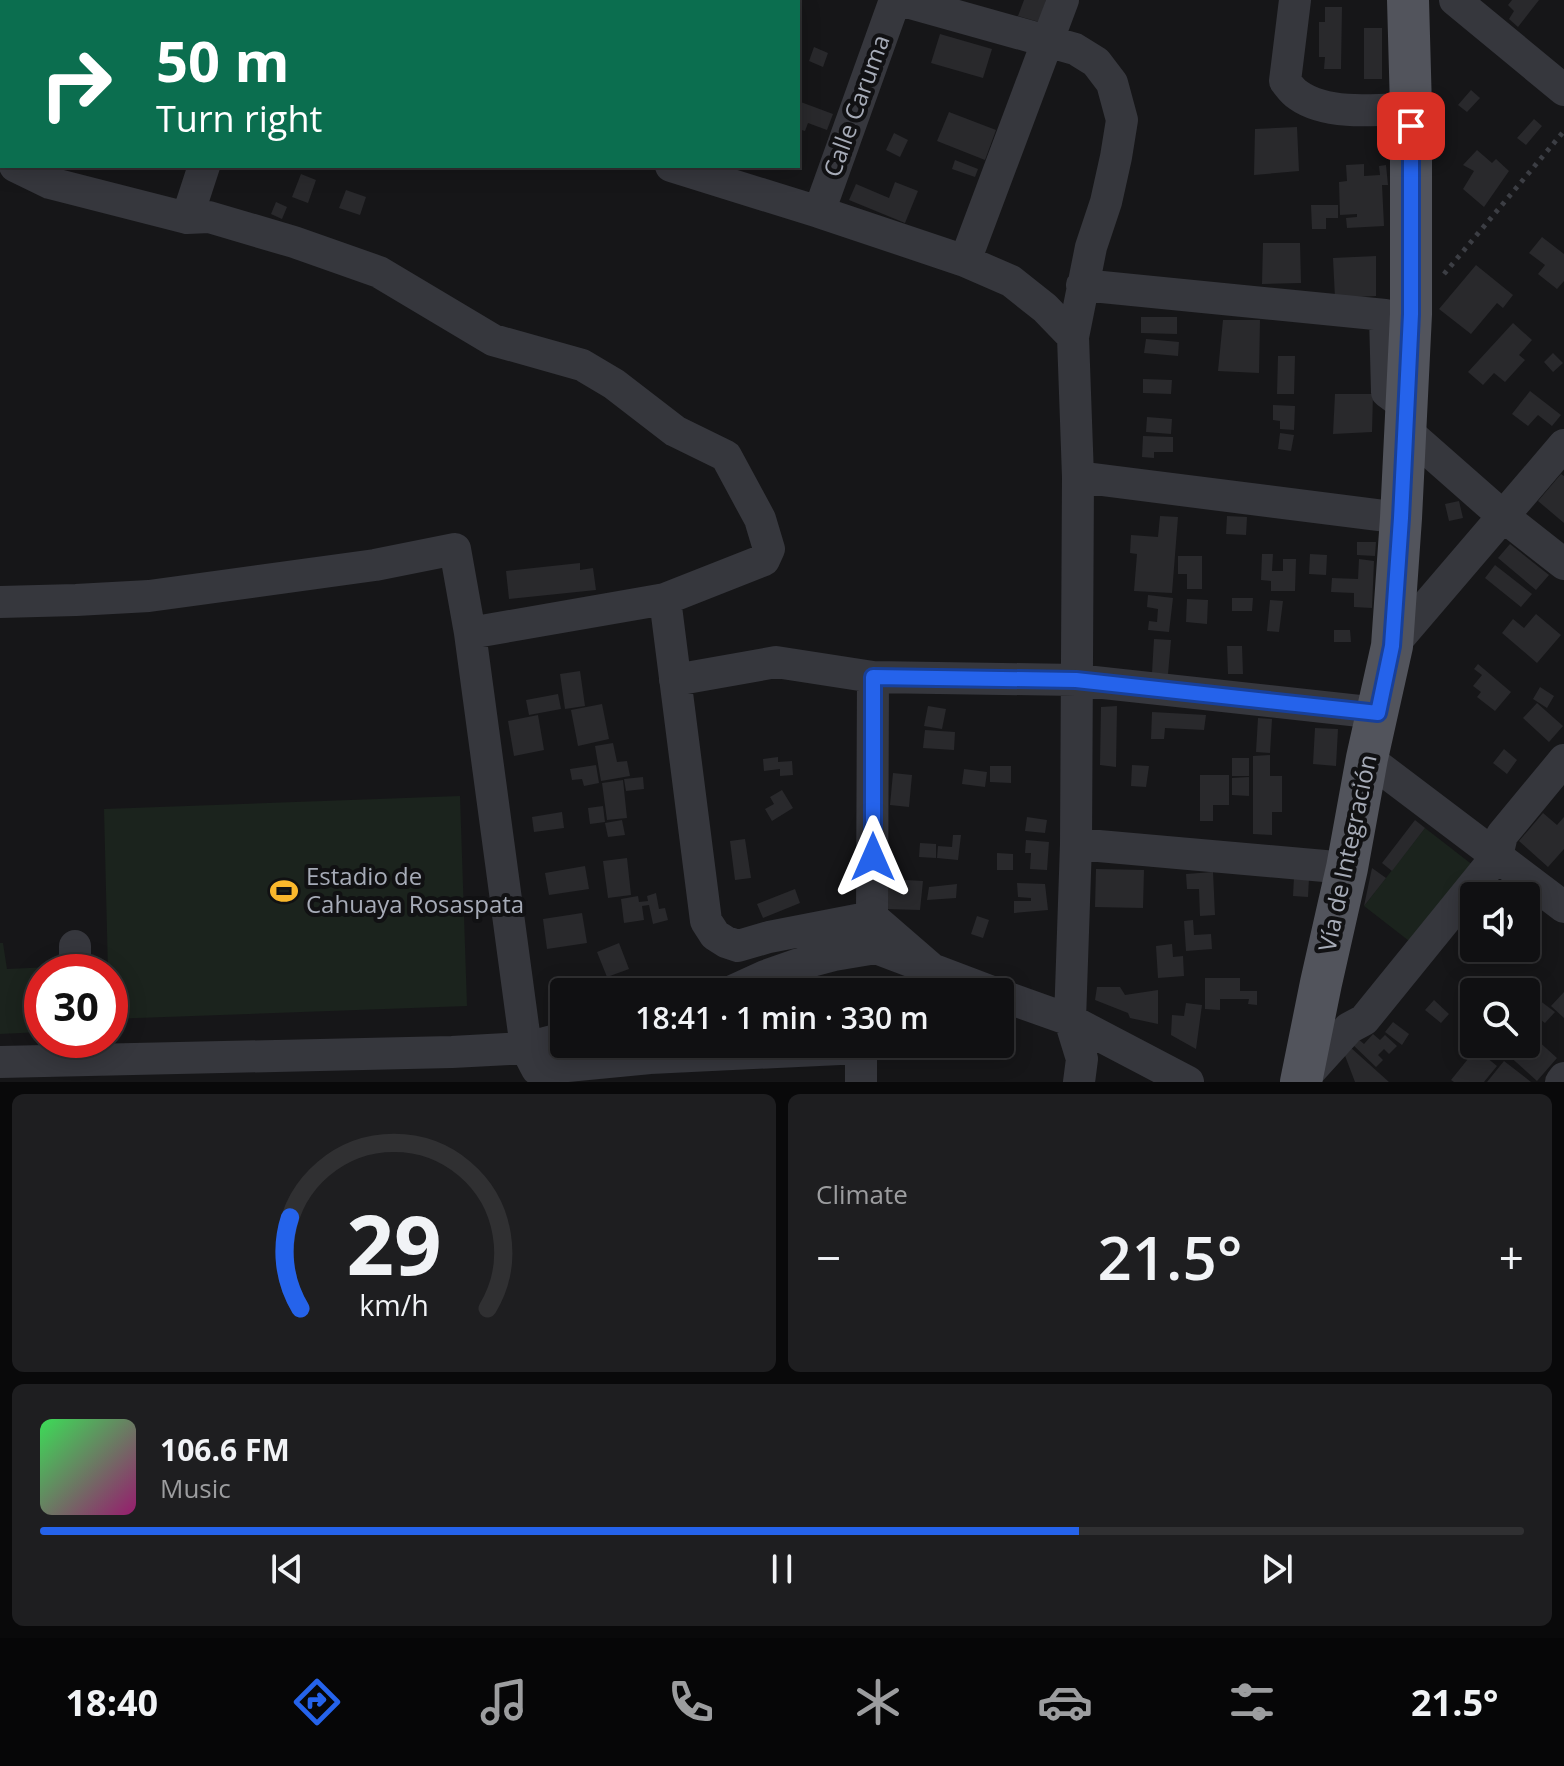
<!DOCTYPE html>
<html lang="en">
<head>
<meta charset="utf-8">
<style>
  body { margin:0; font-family:"Open Sans",sans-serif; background:#1e1e20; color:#f1f3f6; height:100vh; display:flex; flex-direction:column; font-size:30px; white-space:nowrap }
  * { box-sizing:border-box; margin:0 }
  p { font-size:26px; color:#9c9d9f }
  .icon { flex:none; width:44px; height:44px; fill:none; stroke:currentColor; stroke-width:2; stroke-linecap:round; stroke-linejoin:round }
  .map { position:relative; height:1082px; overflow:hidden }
  .side { display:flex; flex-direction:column; gap:12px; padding:12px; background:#09090a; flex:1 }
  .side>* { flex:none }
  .top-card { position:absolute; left:0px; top:0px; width:800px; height:168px; box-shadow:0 4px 20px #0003,0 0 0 2px #303032; background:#0b6e4f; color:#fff; overflow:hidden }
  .controls { position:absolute; left:1460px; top:882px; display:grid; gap:16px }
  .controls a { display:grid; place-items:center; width:80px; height:80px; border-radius:8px; background:#101012; box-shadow:0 4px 20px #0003,0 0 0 2px #303032; font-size:40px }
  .speed { position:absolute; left:24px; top:954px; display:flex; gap:16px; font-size:40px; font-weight:700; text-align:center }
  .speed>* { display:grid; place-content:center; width:104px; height:104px; border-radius:50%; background:#101012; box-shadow:0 4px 20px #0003,0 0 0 2px #303032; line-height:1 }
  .speed .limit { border:12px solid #d22; background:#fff; color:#111 }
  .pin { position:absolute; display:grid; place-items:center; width:68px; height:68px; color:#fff; margin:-34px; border-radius:16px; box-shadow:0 4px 12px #0006 }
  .me { position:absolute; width:88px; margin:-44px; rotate:0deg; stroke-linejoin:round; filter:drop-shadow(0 0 6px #0008) }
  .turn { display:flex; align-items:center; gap:28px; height:168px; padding:0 24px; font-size:36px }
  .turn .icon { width:104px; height:104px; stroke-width:2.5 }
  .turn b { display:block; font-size:56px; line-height:68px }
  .big { font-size:60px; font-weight:600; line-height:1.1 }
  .side .tile { flex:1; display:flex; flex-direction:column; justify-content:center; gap:12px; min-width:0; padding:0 28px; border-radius:12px; background:#1e1e20 }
  .side .dial { align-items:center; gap:0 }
  .dial svg { height:208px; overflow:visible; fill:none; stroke:#303032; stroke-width:7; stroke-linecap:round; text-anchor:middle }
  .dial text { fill:#f1f3f6; stroke:none }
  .song { display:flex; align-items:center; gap:24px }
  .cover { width:96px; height:96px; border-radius:12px; background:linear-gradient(135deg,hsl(130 70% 55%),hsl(320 70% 35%)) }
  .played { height:8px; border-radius:4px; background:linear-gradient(90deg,#2563eb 70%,#303032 70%) }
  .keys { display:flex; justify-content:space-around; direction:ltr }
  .heat { display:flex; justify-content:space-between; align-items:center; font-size:44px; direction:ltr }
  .side .tiles { flex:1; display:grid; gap:12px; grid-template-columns:1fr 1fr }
  .tile:last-child { grid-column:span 2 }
  .trip { position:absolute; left:550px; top:978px; width:464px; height:80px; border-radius:8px; background:#101012; box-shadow:0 4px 20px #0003,0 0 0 2px #303032; font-weight:600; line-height:80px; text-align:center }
  .tab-bar { display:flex; height:128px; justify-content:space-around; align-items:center; background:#060607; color:#9c9d9f }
  .tab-bar .icon { width:56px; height:56px }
  .tab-bar .current { color:#2563eb }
  .tab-bar b { font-size:36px; color:#f1f3f6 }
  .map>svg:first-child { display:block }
  .green { fill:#1b231d }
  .building { fill:#29292c }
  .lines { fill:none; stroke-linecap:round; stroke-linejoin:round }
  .path { stroke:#3c3e44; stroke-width:5; stroke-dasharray:4 6; stroke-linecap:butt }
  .minor { stroke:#36373d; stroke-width:32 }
  .major { stroke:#52545c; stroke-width:42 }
  .route-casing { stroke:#184099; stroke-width:20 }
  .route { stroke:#2563eb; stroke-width:14 }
  .labels { text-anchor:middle; stroke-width:8; stroke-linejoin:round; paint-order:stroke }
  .street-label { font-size:24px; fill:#a7acb8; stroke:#111113 }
  .poi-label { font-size:24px; fill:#a7acb8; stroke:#111113; text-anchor:start }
</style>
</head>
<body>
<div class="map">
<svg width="1564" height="1082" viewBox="0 0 1564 1082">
  <rect width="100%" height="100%" fill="#161618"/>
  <path class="green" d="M 460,796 L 467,1006 L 110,1019 L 110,972 L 108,972 L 104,809 Z
    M 1425,828 L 1474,866 L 1413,944 L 1364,906 Z
    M 0,943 L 3,943 L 7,969 L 51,967 L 51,972 L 42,972 L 42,1032 L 0,1034 Z"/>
  <path class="building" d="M 1024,0 L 1046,0 L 1039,22 L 1018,16 Z
    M 1512,0 L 1539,0 L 1518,27 L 1509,19 L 1514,11 L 1508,5 Z
    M 1325,7 L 1342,7 L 1341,69 L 1324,69 L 1325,57 L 1319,57 L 1319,22 L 1325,22 Z
    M 1364,28 L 1382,28 L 1382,79 L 1364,79 Z
    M 940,34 L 992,49 L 983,78 L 931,63 Z
    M 814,47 L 828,53 L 823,67 L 809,61 Z
    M 1471,90 L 1480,98 L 1467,112 L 1458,105 Z
    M 798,101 L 833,114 L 827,130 L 808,123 L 805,131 L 798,129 Z
    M 949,112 L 996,130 L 985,160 L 937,141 Z
    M 1534,119 L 1542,126 L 1526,145 L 1517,138 Z
    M 1297,127 L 1299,171 L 1254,175 L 1255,129 Z
    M 894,133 L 908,140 L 900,157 L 886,150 Z
    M 1477,150 L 1492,163 L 1496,159 L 1509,171 L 1484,207 L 1463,189 L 1474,171 L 1463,165 Z
    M 955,160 L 978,169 L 975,177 L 952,169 Z
    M 1364,164 L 1364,176 L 1380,175 L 1379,166 L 1386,165 L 1388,185 L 1382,185 L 1384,226 L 1347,228 L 1346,218 L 1357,217 L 1357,214 L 1340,215 L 1339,182 L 1347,181 L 1346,165 Z
    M 301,174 L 316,180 L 308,203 L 292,197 Z
    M 895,182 L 918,191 L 905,223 L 849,200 L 856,184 L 889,198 Z
    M 346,190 L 366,197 L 360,215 L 339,208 Z
    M 276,202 L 287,207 L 282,219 L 271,214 Z
    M 1311,205 L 1338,205 L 1338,218 L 1326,218 L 1326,229 L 1312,229 Z
    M 1542,237 L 1564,254 L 1564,281 L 1557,289 L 1538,274 L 1545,265 L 1529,253 Z
    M 1263,243 L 1300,243 L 1301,283 L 1262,284 Z
    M 1376,256 L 1376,296 L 1335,298 L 1333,258 Z
    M 1476,265 L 1513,295 L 1503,308 L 1497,303 L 1471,334 L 1439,309 Z
    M 1141,317 L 1177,317 L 1177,334 L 1141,333 Z
    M 1223,320 L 1260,320 L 1259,373 L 1218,371 Z
    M 1513,323 L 1532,340 L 1519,355 L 1525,360 L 1505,382 L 1494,373 L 1483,385 L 1468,372 Z
    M 1146,339 L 1179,342 L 1178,356 L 1144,353 Z
    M 1553,353 L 1563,363 L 1553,372 L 1544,362 Z
    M 1278,356 L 1295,356 L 1294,394 L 1277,394 Z
    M 1143,379 L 1172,380 L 1171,394 L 1143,393 Z
    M 1530,391 L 1561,415 L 1552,426 L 1538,415 L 1528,426 L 1512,414 Z
    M 1335,394 L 1373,394 L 1372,432 L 1333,434 Z
    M 1273,405 L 1295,406 L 1294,430 L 1280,429 L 1280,421 L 1273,420 Z
    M 1147,417 L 1172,419 L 1171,434 L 1146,432 Z
    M 1280,433 L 1294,435 L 1291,451 L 1278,449 Z
    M 1143,436 L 1173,437 L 1173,452 L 1154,452 L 1154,458 L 1142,457 Z
    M 1561,474 L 1564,476 L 1564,523 L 1538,501 Z
    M 1459,501 L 1463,518 L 1449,521 L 1445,504 Z
    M 1160,516 L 1178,517 L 1172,593 L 1134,591 L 1137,554 L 1130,553 L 1131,535 L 1158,537 Z
    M 1227,516 L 1247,517 L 1246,535 L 1226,534 Z
    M 1357,542 L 1376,542 L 1375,556 L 1357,555 Z
    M 1510,544 L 1549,575 L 1536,590 L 1498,558 Z
    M 1262,554 L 1273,554 L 1272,571 L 1283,571 L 1283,559 L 1296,559 L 1295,591 L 1271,591 L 1271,581 L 1261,580 Z
    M 1310,554 L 1327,555 L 1326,575 L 1309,574 Z
    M 1178,556 L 1202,556 L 1202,589 L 1187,589 L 1187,574 L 1178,574 Z
    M 1359,559 L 1374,561 L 1372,608 L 1354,607 L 1354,593 L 1331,592 L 1332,578 L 1358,579 Z
    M 580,563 L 580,570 L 593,568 L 596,590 L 509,599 L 506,571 Z
    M 1495,565 L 1532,594 L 1521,607 L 1485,578 Z
    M 1148,595 L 1173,598 L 1169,632 L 1148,630 L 1149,621 L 1157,622 L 1158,609 L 1147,607 Z
    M 1232,598 L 1253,598 L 1252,611 L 1232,611 Z
    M 1187,599 L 1208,600 L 1207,624 L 1186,622 Z
    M 1270,600 L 1283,601 L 1279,632 L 1267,631 Z
    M 1536,614 L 1561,635 L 1537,663 L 1502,633 L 1513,619 L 1524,628 Z
    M 1334,630 L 1350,630 L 1351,642 L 1334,642 Z
    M 1154,639 L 1171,640 L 1168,674 L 1152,673 Z
    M 1227,646 L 1242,646 L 1243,674 L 1228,674 Z
    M 1478,664 L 1511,692 L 1495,711 L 1477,697 L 1481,692 L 1473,686 L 1482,675 L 1474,669 Z
    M 580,671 L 585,706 L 565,709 L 560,674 Z
    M 1540,687 L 1554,696 L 1547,708 L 1533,699 Z
    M 558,694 L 561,709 L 529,715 L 526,700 Z
    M 1537,703 L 1563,726 L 1549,742 L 1523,718 Z
    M 602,704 L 609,739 L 578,746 L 571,710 Z
    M 928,706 L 946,709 L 942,729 L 924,726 Z
    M 1117,706 L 1116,767 L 1100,765 L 1101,707 Z
    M 1152,712 L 1206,715 L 1204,730 L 1165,728 L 1164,739 L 1151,739 Z
    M 538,715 L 544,750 L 514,756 L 508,721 Z
    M 1258,718 L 1272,719 L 1270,753 L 1256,752 Z
    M 1315,728 L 1338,729 L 1336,766 L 1313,764 Z
    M 925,730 L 955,732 L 954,750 L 923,748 Z
    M 613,743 L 617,762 L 627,761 L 630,776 L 601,781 L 595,746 Z
    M 1504,749 L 1517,760 L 1507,774 L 1493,763 Z
    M 1270,755 L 1270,776 L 1282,776 L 1282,812 L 1272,812 L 1272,835 L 1253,834 L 1253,756 Z
    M 778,757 L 778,762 L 792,761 L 793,775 L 780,776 L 780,769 L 764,771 L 763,759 Z
    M 1232,758 L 1249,758 L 1249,776 L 1232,776 Z
    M 596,765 L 599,783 L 584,786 L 582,779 L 572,780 L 570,769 Z
    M 1132,765 L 1149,766 L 1146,787 L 1131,786 Z
    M 990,766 L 1011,766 L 1011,783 L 990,782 Z
    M 964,769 L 987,772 L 985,787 L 962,784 Z
    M 893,773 L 912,775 L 909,807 L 890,805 Z
    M 1200,775 L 1229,775 L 1229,805 L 1213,805 L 1213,821 L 1200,821 Z
    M 643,777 L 644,789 L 626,791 L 624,779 Z
    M 1249,777 L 1249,796 L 1232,795 L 1232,778 Z
    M 623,780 L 627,818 L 607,820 L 602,783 Z
    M 782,790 L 793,808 L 772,821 L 765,809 L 774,804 L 770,797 Z
    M 603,806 L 605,822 L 590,824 L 588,808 Z
    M 562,812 L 564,828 L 534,832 L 532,817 Z
    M 1543,813 L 1557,825 L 1564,817 L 1564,849 L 1548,867 L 1519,841 Z
    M 1027,817 L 1047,820 L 1045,833 L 1025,831 Z
    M 622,820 L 625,835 L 608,837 L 605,823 Z
    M 1415,820 L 1425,828 L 1392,871 L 1382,863 Z
    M 953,835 L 961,835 L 958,860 L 937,858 L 938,846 L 952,847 Z
    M 745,839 L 751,878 L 735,880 L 730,841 Z
    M 1026,840 L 1049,842 L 1047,870 L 1030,869 L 1031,853 L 1025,853 Z
    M 920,843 L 936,844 L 936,858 L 919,857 Z
    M 997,853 L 1013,854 L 1013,870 L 997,870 Z
    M 627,858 L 631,895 L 608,898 L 603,861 Z
    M 585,866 L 589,889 L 549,895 L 545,873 Z
    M 1372,868 L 1386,878 L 1364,906 Z
    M 1096,869 L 1144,870 L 1143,908 L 1095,907 Z
    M 1213,872 L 1215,915 L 1200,916 L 1199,889 L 1187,889 L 1186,874 Z
    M 1294,877 L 1309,878 L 1308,897 L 1293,896 Z
    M 887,879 L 923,881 L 920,910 L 885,909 Z
    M 1017,883 L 1045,884 L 1048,910 L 1014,913 L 1014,901 L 1031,901 L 1031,898 L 1018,897 Z
    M 957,884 L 956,898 L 927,900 L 929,887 Z
    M 795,889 L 800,903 L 763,918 L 757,904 Z
    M 656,893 L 659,909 L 665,908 L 668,920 L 653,924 L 649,905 L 642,906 L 644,920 L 624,923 L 621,899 L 638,896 L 639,902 L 648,901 L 647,896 Z
    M 582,913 L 587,943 L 547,949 L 543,919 Z
    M 977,916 L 989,920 L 983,938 L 971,934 Z
    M 1193,920 L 1194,935 L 1211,934 L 1212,949 L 1186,951 L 1184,921 Z
    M 619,943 L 629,969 L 607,977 L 597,952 Z
    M 1172,944 L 1173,957 L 1183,956 L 1184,976 L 1158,978 L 1156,946 Z
    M 1205,978 L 1240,978 L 1240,991 L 1257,991 L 1257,1005 L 1248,1004 L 1249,999 L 1220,999 L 1220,1010 L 1205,1009 Z
    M 1097,987 L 1120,987 L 1125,995 L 1158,990 L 1158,1024 L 1130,1018 L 1128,1013 L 1095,1000 Z
    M 1564,992 L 1564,1018 L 1551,1006 Z
    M 1531,994 L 1555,1012 L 1545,1023 L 1526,1009 L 1526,1001 Z
    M 1434,1000 L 1449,1014 L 1441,1023 L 1425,1010 Z
    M 1186,1003 L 1202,1005 L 1196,1049 L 1171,1035 L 1172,1015 L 1184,1016 Z
    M 1393,1022 L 1409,1034 L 1402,1045 L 1385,1032 Z
    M 1526,1030 L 1557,1058 L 1537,1081 L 1506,1053 L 1514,1044 L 1526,1044 Z
    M 1474,1031 L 1474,1044 L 1497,1044 L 1488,1056 L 1467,1040 Z
    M 1373,1034 L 1380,1040 L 1385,1035 L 1397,1046 L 1389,1054 L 1384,1049 L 1378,1055 L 1383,1060 L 1376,1067 L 1352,1044 L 1357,1038 L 1364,1044 Z
    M 903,1044 L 918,1044 L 918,1058 L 902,1058 Z
    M 979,1044 L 999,1044 L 999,1056 L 979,1056 Z
    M 1350,1047 L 1389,1082 L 1355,1082 L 1344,1053 Z
    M 1476,1049 L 1497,1066 L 1484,1082 L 1454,1082 L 1451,1080 Z
    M 1504,1061 L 1531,1082 L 1487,1082 Z"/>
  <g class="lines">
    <path class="path" d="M 1444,274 L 1564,131"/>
    <path class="minor" d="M 147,0 L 152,2
      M 900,0 L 1075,49 L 1096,62 L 1112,83 L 1122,120 L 1116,157 L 1106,202 L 1091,247 L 1073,337 L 1078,477 L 1076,844 L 1070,1020 L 1082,1059 L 1079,1082
      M 1295,0 L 1285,81 C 1289,86 1293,92 1298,95 C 1327,116 1378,110 1411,108
      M 1455,0 L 1564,90
      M 258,2 L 259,0
      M 474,2 L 475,0
      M 683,2 L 684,0
      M 15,166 L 50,183 L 187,218 L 209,217 L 294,242 L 379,272 L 493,340 L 582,365 L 614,384 L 675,431 L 726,456 L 760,519 L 769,549 L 764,560 L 665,599 L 470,633
      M 671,166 L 819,212 L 965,261 L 1011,281 L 1045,308 L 1073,337
      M 819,212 L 895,0
      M 187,218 L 204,166
      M 965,261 L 1063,0
      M 1082,285 L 1385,315 L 1387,392 L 1406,406
      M 1404,429 L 1504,517 L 1564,564
      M 1078,477 L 1401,518
      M 665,599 L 706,921 L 715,935 L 726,942 L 738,946 L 769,937 L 872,917
      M 0,602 L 76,600 L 149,596 L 375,565 L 455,549 L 470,633 L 526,1048 L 537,1069 L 650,1058 L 861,1048 L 861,1082
      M 1392,646 L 1564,445
      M 873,677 L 872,917 L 932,969
      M 675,680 L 776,662 L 873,677 L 1076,680 L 1378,713
      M 1367,758 L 1564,907
      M 1076,844 L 1347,868
      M 75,972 L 75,946
      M 730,992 L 765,976 L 796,965 L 834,955 L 876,948 L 992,992
      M 1000,995 L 1070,1020 L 1188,1082
      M 0,1062 L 452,1052 L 526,1048 L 564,1038
      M 1301,1081 L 1349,1028 L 1364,1020 L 1497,856 L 1502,835 L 1564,760
      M 1561,1082 L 1564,1078"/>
    <path class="major" d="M 1301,1082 L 1321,983 L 1347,868 L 1367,758 L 1392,646 L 1401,518 L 1411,314 L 1411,108 L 1408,0"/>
  </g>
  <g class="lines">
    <g class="route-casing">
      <path id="route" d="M 873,857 L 873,677 L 1076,680 L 1378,713 L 1392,646 L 1401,518 L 1411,314 L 1411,126"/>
    </g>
    <use href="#route" class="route"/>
  </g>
  <defs>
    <g id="stadium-bare" transform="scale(2.16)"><path d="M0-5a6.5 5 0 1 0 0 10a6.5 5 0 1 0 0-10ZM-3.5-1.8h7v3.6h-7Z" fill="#fab82c" stroke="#111113" stroke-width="2.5" paint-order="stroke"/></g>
  </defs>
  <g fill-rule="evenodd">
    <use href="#stadium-bare" x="284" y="891"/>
  </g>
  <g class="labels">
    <g class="street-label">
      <text transform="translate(857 106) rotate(-70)" y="8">Calle Caruma</text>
      <text transform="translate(1348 853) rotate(-78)" y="8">Vía de Integración</text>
    </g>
    <g class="poi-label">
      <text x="306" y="885">Estadio de<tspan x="306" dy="28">Cahuaya Rosaspata</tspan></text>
    </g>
  </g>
</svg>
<div class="controls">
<a><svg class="icon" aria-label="sound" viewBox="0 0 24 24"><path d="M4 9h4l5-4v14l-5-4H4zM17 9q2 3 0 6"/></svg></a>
<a><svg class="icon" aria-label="search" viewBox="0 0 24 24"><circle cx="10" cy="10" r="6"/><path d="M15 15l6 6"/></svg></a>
</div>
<div class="speed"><div class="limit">30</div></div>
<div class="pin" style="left:1411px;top:126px;background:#d93025"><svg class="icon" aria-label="arrive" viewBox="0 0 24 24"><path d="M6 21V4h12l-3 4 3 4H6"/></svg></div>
<svg class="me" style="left:873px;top:857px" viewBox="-20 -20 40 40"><path d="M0-17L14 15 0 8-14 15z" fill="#2563eb" stroke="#fff" stroke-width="4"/></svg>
<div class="trip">18:41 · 1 min · 330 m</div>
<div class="top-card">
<div class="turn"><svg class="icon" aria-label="right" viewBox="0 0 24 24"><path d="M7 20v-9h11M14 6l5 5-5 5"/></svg><div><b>50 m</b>Turn right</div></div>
</div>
</div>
<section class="side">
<div class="tiles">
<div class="tile dial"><svg viewBox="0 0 100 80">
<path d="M14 69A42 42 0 1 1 86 69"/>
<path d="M14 69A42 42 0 0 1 10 34" stroke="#2563eb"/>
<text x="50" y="56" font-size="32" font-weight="700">29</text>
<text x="50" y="72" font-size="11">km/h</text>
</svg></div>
<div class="tile"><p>Climate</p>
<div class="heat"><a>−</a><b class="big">21.5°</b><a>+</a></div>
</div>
<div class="tile">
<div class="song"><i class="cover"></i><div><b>106.6 FM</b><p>Music</p></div></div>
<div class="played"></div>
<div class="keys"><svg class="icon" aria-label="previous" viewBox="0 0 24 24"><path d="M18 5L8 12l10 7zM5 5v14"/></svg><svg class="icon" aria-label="pause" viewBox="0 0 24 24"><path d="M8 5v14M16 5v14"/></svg><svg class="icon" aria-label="next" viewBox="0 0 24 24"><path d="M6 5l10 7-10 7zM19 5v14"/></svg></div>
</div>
</div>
</section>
<nav class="tab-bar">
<b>18:40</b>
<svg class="icon current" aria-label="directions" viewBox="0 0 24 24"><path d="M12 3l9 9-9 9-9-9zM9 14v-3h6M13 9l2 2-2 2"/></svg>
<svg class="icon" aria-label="music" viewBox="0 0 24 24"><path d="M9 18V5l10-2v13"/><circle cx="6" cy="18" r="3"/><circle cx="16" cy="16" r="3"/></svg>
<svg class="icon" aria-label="phone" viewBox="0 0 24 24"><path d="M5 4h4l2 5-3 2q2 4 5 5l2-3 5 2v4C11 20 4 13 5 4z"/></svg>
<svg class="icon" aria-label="climate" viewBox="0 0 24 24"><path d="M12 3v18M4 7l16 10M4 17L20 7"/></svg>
<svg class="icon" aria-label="car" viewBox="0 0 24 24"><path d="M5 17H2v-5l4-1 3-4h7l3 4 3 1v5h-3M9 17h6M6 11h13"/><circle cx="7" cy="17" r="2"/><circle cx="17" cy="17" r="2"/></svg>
<svg class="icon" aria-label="filters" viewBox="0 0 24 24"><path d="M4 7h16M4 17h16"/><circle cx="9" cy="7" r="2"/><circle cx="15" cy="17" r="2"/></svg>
<b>21.5°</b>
</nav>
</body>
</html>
